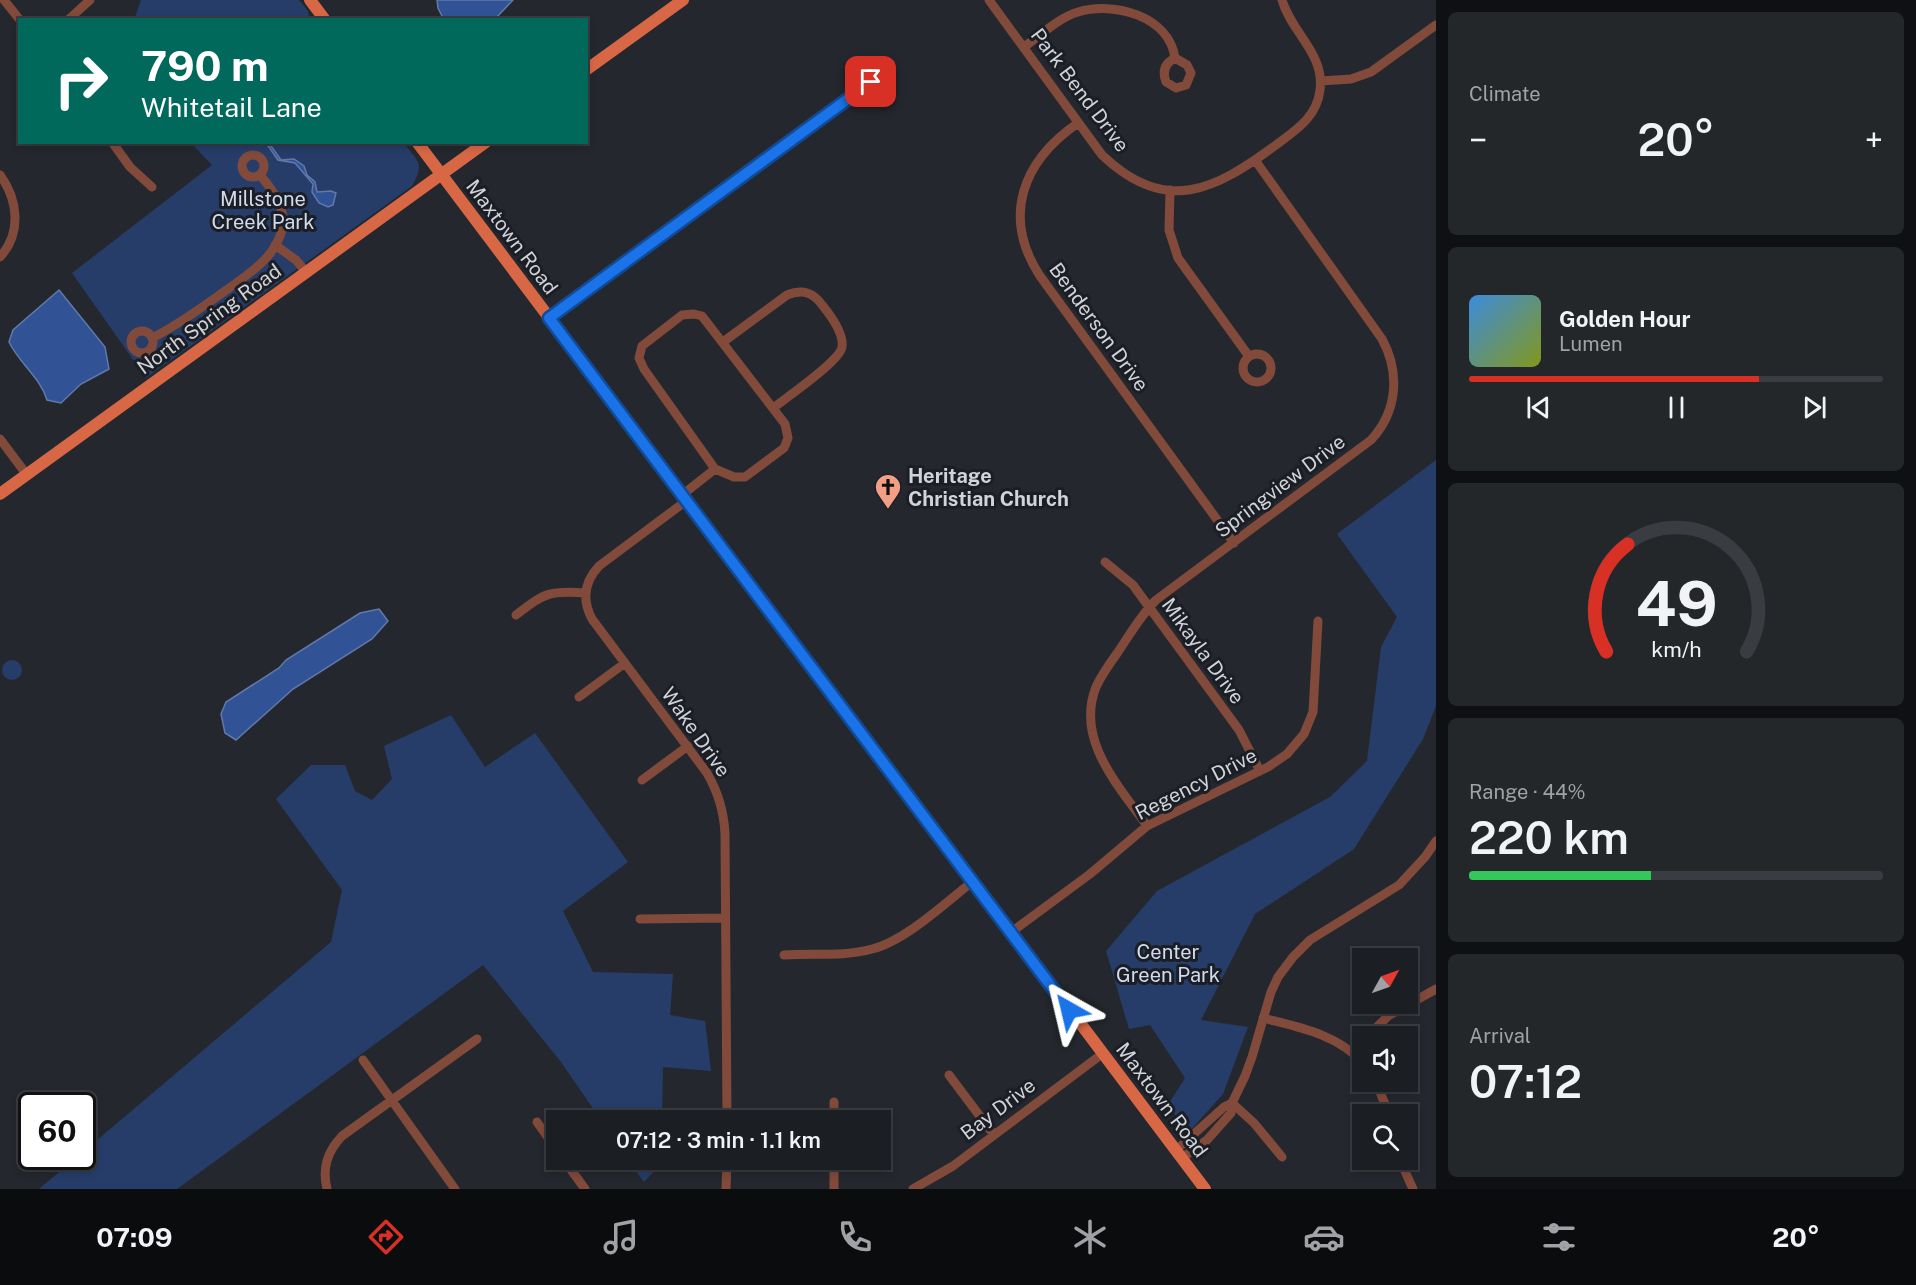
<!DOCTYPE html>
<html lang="en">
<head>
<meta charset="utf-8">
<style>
  body { margin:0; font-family:"Public Sans",sans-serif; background:#24272a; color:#f1f3f6; height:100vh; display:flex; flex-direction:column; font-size:22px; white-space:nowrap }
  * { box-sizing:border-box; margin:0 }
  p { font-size:20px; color:#a0a2a5 }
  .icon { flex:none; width:33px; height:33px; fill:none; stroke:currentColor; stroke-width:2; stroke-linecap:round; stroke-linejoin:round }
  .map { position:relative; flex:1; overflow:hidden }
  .drawer { display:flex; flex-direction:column; gap:12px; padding:12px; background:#0f1013; width:480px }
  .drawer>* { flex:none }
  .banner { position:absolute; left:18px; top:18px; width:570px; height:126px; border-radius:0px; box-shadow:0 3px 9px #0003,0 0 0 2px #393c40; background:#00695c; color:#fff; overflow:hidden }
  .needle { width:39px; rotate:50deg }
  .controls { position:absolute; left:1352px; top:948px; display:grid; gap:12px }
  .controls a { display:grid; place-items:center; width:66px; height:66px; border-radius:0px; background:#1b1e22; box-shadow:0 3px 9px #0003,0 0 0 2px #393c40; font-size:30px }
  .speed { position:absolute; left:18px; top:1092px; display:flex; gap:12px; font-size:30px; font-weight:700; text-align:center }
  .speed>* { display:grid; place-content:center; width:78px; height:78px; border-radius:50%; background:#1b1e22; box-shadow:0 3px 9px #0003,0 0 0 2px #393c40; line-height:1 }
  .speed .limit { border:3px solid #111; border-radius:9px; background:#fff; color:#111 }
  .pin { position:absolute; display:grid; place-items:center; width:51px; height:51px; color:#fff; margin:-26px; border-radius:12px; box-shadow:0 3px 9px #0006 }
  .me { position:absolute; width:66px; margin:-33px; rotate:323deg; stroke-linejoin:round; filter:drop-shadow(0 0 4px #0008) }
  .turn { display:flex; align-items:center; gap:21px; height:126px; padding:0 24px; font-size:27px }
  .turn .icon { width:78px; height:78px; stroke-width:2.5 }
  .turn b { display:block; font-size:42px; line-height:51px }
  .big { font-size:45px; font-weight:600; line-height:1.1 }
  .drawer .widget { flex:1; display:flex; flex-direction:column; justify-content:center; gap:9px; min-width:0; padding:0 21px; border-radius:9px; background:#24272a }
  .drawer .dial { align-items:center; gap:0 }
  .dial svg { height:156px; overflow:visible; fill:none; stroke:#393c40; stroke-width:7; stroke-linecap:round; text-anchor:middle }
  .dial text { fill:#f1f3f6; stroke:none }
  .song { display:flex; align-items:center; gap:18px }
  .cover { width:72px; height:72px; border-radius:9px; background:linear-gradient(135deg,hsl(210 70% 55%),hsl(70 70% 35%)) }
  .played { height:6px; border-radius:3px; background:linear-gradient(90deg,#d93025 70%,#393c40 70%) }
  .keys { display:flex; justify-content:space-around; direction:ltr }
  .heat { display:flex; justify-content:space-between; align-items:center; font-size:33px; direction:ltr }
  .charge { height:9px; border-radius:4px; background:linear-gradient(90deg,#34c759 44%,#393c40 0) }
  .trip { position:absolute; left:546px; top:1110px; width:345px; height:60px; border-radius:0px; background:#1b1e22; box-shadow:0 3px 9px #0003,0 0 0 2px #393c40; font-weight:600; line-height:60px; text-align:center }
  .tabs { display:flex; height:96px; justify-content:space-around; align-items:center; background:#0b0c0e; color:#a0a2a5 }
  .tabs .icon { width:42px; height:42px }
  .tabs .active { color:#d93025 }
  .tabs b { font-size:27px; color:#f1f3f6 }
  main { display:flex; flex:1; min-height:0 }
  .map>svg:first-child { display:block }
  .green { fill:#263d69 }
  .water { fill:#315396; stroke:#6179aa; stroke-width:1.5 }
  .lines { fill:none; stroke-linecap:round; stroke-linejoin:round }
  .minor { stroke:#814a3a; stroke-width:9 }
  .major { stroke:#d86845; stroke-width:12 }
  .route-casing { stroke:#114b97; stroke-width:15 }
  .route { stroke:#1a73e8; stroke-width:10 }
  .labels { text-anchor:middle; stroke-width:6; stroke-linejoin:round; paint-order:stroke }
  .street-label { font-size:20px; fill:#d0d3d7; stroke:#1b1e24 }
  .park-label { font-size:20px; fill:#d1dbef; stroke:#1b1e24 }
  .poi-label { font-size:20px; font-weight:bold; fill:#d0d3d7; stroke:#1b1e24; text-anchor:start }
</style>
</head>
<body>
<main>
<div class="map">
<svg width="1436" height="1189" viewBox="0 0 1436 1189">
  <rect width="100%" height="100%" fill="#24282e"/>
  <path class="green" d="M 141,0 L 299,0 L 308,11 L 309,19 L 134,20 Z
    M 191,143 L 404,143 C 418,162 425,163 412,186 L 146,378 L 72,273 L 212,165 Z
    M 1436,460 L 1436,706 L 1423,739 L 1354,849 L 1255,914 L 1201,1020 L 1248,1027 L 1223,1094 L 1188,1133 L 1168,1105 L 1185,1078 L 1150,1025 L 1129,1029 L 1106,951 L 1157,891 L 1330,797 L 1367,761 L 1381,647 L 1397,617 L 1337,534 Z
    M2 670a10 10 0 1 1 20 0a10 10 0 1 1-20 0Z
    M 451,715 L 485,767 L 535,733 L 628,862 L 563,911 L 593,972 L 673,974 L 670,1015 L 705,1021 L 711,1071 L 663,1067 L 662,1119 L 667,1120 L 601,1120 L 561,1062 L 483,965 L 177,1189 L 39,1189 L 77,1157 L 82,1156 L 83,1152 L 331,942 L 342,890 L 276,799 L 311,765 L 345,765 L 355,791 L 372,800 L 392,779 L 384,746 Z
    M 628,1160 L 692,1160 L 659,1166 L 644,1182 Z"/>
  <path class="water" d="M 437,0 L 513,0 L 495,19 L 444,20 L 438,8 Z
    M 266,143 L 269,143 L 281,160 L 294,159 L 304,166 L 307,175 L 315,182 L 317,192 L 331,191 L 336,193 L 333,205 L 328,207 L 319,203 L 312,192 L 313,184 L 295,163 L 278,160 Z
    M 59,290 L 105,347 L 109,369 L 81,384 L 61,403 L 47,400 C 40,377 19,363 9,342 L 13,330 Z
    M 379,609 L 388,621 L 372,639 L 293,689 L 236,740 L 225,733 L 221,714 L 226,702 L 279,668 L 286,660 L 360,613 Z"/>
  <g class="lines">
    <path class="minor" d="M 4,0 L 20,20
      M 989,0 L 1102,155 C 1166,216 1215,190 1276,145 C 1296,130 1317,117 1320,90 C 1325,54 1291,32 1282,0
      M 68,20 L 90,0
      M 1024,47 C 1041,35 1058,18 1078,12 C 1114,1 1169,16 1175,58
      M 1175,58 L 1187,65 L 1191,73 L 1186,85 L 1176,88 L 1166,82 C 1162,71 1165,63 1175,58 Z
      M 1321,81 L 1351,79 L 1371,72 L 1436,25
      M 1078,123 C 1023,161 1001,216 1040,276 L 1234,543
      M 112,142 L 130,167 L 152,187
      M242 166a11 11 0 1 1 22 0a11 11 0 1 1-22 0Z
      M 0,175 C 18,200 22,233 0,257
      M 1170,190 L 1169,230 L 1178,258 L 1248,355
      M 275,245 L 296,260 L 307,273
      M 549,318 L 890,68
      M131 342a11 11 0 1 1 22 0a11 11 0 1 1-22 0Z
      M 152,338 C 178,325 201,308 225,291 C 239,281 256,270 268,256 C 274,249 283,234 283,223 C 284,205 271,188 260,175
      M 723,342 L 787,295 C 803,289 813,292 823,306 C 831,316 844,334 842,347 C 840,361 786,398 773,408
      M1243 368a14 14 0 1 1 28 0a14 14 0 1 1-28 0Z
      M 0,439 L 27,475
      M 682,495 L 715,469 L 734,477 L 745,477 L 784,448 L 788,438 L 785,424 L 702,316 L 694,314 L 682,315 L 642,346 L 639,358 L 644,369 L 715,469
      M 686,501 L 599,566 C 584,582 582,600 592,619 L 707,773 C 718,792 724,811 725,834 L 727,1120
      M 1105,562 L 1133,585 L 1149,607 L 1239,730 L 1260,771
      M 516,615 C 545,593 549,590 586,593
      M 579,697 L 625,663
      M 642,780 L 688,746
      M 1147,826 C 1119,786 1075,740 1096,687 C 1102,674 1110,663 1118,652 C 1130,634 1141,615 1156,600 L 1371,440 C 1398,411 1400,372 1382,339 L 1255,160
      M 640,919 L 725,918
      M 1010,933 L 1090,874 L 1147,826 L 1268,767 L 1287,754 L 1304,734 L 1313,712 L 1318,621
      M 784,955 C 813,953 844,957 872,949 C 905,941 945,903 972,882
      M 1263,1018 C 1298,1027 1337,1034 1362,1062
      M 1368,1036 L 1388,1016 L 1436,989
      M 1354,1052 L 1362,1043
      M 363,1060 L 455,1189
      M 949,1075 L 994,1135
      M 1376,1082 L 1389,1114
      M 1232,1103 L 1254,1123 L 1282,1157
      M 834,1120 L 834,1102
      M 537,1122 L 556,1149
      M 1176,1150 L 1224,1107 L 1232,1103
      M 1182,1158 L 1207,1140 L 1231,1113 L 1232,1103 L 1245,1076 L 1252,1057 L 1271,992 L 1278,977 L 1293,957 L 1310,940 L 1399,885 L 1425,857 L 1436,841
      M 564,1160 L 585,1189
      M 834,1160 L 834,1189
      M 1400,1160 L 1413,1189
      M 327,1189 C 322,1168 327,1152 342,1136 L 477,1039
      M 726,1189 L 727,1160
      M 913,1189 L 953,1166 L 1102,1054"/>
    <path class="major" d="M 310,0 L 325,20
      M 586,70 L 683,0
      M 417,142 L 1205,1189
      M 0,494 L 486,142"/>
  </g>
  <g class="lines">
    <g class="route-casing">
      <path id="route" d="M 871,82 L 549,318 L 1069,1010"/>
    </g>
    <use href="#route" class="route"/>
  </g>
  <defs>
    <g id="church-pin" transform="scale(1.35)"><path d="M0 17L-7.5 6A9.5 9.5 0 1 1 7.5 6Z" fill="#f39f85" stroke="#1b1e24"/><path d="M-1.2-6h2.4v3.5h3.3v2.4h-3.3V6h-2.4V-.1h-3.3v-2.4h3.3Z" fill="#111"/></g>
  </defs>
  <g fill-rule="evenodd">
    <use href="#church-pin" x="888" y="487"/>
  </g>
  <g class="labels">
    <g class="street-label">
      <text transform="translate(1080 90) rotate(53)" y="7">Park Bend Drive</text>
      <text transform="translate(512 237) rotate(53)" y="7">Maxtown Road</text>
      <text transform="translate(209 319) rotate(-36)" y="7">North Spring Road</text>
      <text transform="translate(1099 327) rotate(54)" y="7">Benderson Drive</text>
      <text transform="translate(1280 486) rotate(-37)" y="7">Springview Drive</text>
      <text transform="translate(1203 651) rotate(54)" y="7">Mikayla Drive</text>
      <text transform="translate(696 732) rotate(55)" y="7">Wake Drive</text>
      <text transform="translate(1196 784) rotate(-27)" y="7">Regency Drive</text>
      <text transform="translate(1162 1100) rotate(53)" y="7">Maxtown Road</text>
      <text transform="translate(998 1109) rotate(-37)" y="7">Bay Drive</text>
    </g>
    <g class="park-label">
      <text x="263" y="206">Millstone<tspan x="263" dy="23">Creek Park</tspan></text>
      <text x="1168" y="959">Center<tspan x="1168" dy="23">Green Park</tspan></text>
    </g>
    <g class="poi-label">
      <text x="908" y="483">Heritage<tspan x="908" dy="23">Christian Church</tspan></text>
    </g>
  </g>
</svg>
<div class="controls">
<a><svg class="needle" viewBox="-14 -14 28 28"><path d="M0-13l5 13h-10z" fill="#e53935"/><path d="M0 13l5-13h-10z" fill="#a0a2a5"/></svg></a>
<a><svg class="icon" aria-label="sound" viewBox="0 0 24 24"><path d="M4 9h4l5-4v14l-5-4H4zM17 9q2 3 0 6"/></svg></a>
<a><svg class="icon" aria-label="search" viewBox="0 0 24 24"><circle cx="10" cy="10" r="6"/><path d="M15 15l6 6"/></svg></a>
</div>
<div class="speed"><div class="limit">60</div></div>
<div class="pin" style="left:871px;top:82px;background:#d93025"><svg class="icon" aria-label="arrive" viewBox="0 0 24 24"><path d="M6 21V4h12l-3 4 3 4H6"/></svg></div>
<svg class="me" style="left:1069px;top:1010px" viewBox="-20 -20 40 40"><path d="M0-17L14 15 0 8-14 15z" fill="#1a73e8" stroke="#fff" stroke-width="4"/></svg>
<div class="trip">07:12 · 3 min · 1.1 km</div>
<div class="banner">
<div class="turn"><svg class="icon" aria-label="right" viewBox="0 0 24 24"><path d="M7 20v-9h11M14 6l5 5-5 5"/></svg><div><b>790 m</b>Whitetail Lane</div></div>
</div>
</div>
<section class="drawer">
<div class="widget"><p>Climate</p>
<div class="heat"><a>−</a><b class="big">20°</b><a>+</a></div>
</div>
<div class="widget">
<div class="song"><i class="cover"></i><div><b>Golden Hour</b><p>Lumen</p></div></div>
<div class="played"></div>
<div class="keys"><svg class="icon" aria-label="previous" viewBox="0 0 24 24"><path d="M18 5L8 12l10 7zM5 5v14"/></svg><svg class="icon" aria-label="pause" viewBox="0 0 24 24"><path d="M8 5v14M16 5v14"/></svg><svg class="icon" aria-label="next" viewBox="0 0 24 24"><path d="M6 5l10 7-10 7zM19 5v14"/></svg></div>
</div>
<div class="widget dial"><svg viewBox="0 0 100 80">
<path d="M14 69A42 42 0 1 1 86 69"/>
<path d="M14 69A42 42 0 0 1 25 14" stroke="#d93025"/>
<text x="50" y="56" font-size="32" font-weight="700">49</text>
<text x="50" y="72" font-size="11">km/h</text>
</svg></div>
<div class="widget"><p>Range · 44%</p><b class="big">220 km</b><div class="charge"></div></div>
<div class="widget"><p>Arrival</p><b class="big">07:12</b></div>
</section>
</main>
<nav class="tabs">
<b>07:09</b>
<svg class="icon active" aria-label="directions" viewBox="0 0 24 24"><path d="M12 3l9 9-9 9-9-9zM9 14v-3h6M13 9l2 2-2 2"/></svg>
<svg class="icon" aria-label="music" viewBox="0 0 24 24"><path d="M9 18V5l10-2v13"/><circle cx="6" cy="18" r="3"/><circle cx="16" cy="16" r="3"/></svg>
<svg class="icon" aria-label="phone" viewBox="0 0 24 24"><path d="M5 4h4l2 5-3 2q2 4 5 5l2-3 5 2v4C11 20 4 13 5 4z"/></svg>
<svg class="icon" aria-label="climate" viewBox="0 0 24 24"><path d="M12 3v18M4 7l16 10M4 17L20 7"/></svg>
<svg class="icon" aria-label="car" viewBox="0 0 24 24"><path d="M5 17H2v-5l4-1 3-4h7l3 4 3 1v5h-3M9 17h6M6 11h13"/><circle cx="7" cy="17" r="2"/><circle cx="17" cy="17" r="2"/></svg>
<svg class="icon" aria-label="filters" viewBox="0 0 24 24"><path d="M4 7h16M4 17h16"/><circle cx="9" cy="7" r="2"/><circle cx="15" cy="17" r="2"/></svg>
<b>20°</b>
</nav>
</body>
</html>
